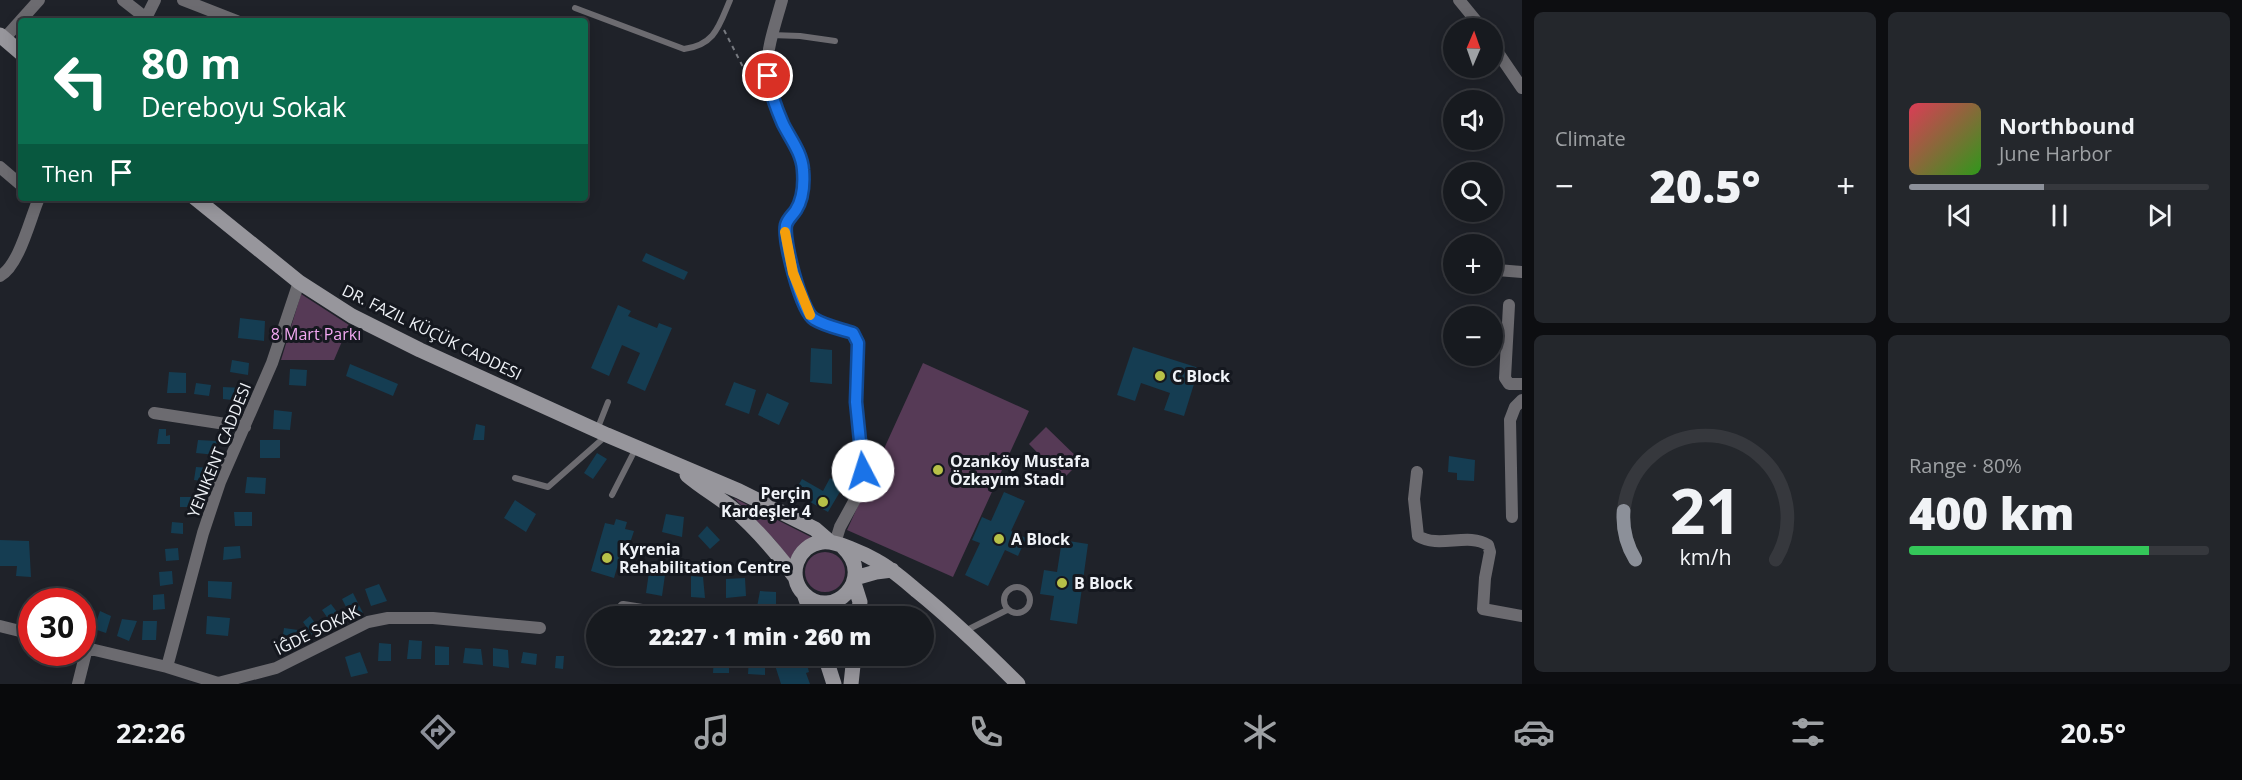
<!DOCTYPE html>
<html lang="en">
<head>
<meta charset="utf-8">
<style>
  body { margin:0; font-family:"Open Sans",sans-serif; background:#24272c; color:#f1f3f6; height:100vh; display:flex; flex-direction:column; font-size:22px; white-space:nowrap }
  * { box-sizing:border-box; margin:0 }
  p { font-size:20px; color:#9ea1a4 }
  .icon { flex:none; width:33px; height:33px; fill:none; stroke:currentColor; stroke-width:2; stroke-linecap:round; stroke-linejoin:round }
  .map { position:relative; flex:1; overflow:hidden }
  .panel { display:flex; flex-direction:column; gap:12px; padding:12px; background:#0d0e11; width:720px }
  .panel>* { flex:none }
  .guide { position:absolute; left:18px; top:18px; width:570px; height:183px; border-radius:6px; box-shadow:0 3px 15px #0003,0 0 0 2px #36383d; background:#0b6e4f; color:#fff; overflow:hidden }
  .needle { width:39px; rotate:2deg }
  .fabs { position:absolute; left:1443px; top:18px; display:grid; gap:12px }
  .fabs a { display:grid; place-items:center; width:60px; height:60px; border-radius:50%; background:#171a1f; box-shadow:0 3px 15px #0003,0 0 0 2px #36383d; font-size:30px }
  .speed { position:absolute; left:18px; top:588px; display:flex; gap:12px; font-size:30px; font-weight:700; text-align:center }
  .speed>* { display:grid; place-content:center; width:78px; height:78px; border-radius:50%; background:#171a1f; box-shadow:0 3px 15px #0003,0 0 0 2px #36383d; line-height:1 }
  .speed .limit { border:9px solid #d22; background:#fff; color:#111 }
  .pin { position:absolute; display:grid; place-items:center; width:51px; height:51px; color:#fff; margin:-26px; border:3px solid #fff; border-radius:50%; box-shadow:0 2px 6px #0007 }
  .me { position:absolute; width:66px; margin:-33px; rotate:355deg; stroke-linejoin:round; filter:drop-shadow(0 0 4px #0008) }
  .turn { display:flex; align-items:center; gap:21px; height:126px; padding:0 24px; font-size:27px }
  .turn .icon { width:78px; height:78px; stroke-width:2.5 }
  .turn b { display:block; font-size:42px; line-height:51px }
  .then { display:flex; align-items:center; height:57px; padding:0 24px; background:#0003; gap:12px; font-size:22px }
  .big { font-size:45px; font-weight:800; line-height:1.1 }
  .panel .widget { flex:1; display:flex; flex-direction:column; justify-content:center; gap:9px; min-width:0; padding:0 21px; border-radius:9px; background:#24272c }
  .panel .dial { align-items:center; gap:0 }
  .dial svg { height:156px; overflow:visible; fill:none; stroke:#36383d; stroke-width:7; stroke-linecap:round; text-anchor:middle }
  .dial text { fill:#f1f3f6; stroke:none }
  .song { display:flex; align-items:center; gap:18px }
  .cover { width:72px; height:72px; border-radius:9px; background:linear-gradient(135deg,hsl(350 70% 55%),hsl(110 70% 35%)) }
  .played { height:6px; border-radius:3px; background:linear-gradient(90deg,#8c9099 45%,#36383d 45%) }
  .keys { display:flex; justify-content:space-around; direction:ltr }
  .heat { display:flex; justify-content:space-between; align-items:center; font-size:33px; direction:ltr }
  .charge { height:9px; border-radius:4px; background:linear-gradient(90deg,#34c759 80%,#36383d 0) }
  .panel .tiles { flex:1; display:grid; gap:12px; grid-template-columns:repeat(2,1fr) }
  .trip { position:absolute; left:586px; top:606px; width:348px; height:60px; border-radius:30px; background:#171a1f; box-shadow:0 3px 15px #0003,0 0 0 2px #36383d; font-weight:800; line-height:60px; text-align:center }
  .tab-bar { display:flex; height:96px; justify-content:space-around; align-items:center; background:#090a0c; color:#9ea1a4 }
  .tab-bar .icon { width:42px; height:42px }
  .tab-bar .on { color:#8c9099 }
  .tab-bar b { font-size:27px; color:#f1f3f6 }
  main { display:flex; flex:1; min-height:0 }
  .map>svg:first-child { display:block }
  .green { fill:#563a56 }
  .building { fill:#153d52 }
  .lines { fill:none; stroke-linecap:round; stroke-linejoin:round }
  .path { stroke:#777a80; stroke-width:2; stroke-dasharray:4.5 4.5; stroke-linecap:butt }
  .lane { stroke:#6c6b70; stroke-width:6 }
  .street { stroke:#6c6b70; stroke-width:12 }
  .secondary { stroke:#97969c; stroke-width:15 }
  .route-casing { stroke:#114b97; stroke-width:15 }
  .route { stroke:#1a73e8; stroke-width:10 }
  .slow { stroke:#f59e0b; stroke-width:10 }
  .poi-dot { fill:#b7c148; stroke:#15181f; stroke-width:2 }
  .labels { text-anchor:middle; stroke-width:6; stroke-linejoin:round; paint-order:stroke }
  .street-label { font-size:16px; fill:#f0f3f8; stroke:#15181f }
  .park-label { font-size:16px; fill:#f3a9f2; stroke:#15181f }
  .poi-label { font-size:16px; font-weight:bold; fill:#f0f3f8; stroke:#15181f; text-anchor:start }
</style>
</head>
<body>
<main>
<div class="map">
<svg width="1522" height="684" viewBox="0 0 1522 684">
  <rect width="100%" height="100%" fill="#1f2229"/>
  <path class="green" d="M 301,294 L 349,325 L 334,360 L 281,360 Z
    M 923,363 L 1029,411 L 953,577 L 847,530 Z
    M 1046,427 L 1081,461 L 1063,479 L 1029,444 Z
    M 734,498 L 811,537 L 795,550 L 790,559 L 774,539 Z
    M805 572a20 20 0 1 1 40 0a20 20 0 1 1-40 0Z"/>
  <path class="building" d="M 646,253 L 688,272 L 684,280 L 642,261 Z
    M 618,305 L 631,311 L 628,316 L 657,328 L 659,323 L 672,328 L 645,391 L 627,383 L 640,353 L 622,345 L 609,376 L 591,368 Z
    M 240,318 L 265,321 L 264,341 L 238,338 Z
    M 1133,347 L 1199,368 L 1184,416 L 1164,410 L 1170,393 L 1141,383 L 1135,401 L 1117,395 Z
    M 811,348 L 832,350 L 832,384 L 810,382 Z
    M 232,360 L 249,363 L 248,375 L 230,372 Z
    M 350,364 L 398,384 L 393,396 L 346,376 Z
    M 290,369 L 307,370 L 306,386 L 289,385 Z
    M 169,372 L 186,373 L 186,393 L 167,393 Z
    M 734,382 L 756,390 L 749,414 L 725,405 Z
    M 196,383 L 211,385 L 209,396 L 194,394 Z
    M 223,387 L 243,388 L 241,401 L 223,399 Z
    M 767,393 L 789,403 L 779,425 L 758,415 Z
    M 274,410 L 292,412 L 290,430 L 273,429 Z
    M 476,424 L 485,426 L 484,440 L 473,440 Z
    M 159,429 L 166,429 L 166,436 L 170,435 L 170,444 L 157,444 Z
    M 198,440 L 217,441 L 216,455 L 196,453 Z
    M 260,440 L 280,440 L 280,458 L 260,458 Z
    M 597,453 L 607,459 L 593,479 L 584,473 Z
    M 1449,456 L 1475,460 L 1474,481 L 1457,480 L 1457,473 L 1448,472 Z
    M 196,467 L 212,468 L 211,482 L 194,480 Z
    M 247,477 L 266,478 L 265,494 L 245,493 Z
    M 830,478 L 844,485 L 828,512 L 794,493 L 802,479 L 823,491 Z
    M 1004,492 L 1025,501 L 1011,531 L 1026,538 L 1018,556 L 1005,550 L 988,586 L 965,575 L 980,543 L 972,540 L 982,517 L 991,521 Z
    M 180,497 L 192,497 L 193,507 L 180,507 Z
    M 515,500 L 536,514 L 526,532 L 504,518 Z
    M 234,512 L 252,512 L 252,526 L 235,526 Z
    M 666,514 L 684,517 L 682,537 L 662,532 Z
    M 616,519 L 627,522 L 625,529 L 634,531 L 629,546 L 624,544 L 614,578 L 591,571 L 605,523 L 614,525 Z
    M 172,522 L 183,523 L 183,534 L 171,533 Z
    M 707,526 L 720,540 L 710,549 L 698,536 Z
    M 0,540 L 29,541 L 31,577 L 16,576 L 17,566 L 0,566 Z
    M 1062,540 L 1088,544 L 1077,624 L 1050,620 L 1054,596 L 1040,594 L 1044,570 L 1057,572 Z
    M 240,546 L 241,558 L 223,560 L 224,547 Z
    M 178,548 L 179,560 L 166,561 L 165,549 Z
    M 172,571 L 173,584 L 160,586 L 159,572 Z
    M 649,572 L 665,575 L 662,596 L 646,593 Z
    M 691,576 L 703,577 L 705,598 L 691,597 Z
    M 745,578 L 746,596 L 726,598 L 726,579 Z
    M 208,581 L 232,582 L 231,599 L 208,597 Z
    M 379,584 L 387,601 L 371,606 L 365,589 Z
    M 760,591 L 776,592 L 776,609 L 757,607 Z
    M 353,593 L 363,613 L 351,617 L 342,599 Z
    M 164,594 L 165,609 L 153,610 L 153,595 Z
    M 82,601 L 90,602 L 85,622 L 82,621 Z
    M 331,604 L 343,620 L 334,627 L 322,610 Z
    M 100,611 L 111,616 L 106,633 L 94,629 Z
    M 207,616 L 230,618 L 228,636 L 206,634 Z
    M 310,616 L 320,630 L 312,635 L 303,622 Z
    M 122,619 L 137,621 L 129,641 L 117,636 Z
    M 143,621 L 157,621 L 156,640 L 142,640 Z
    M 284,628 L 298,630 L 295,651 L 281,649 Z
    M 409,640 L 422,641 L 421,659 L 407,659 Z
    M 379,643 L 391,644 L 391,661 L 378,661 Z
    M 435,646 L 449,647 L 449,665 L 435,665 Z
    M 465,648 L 481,649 L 483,665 L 463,663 Z
    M 493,648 L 508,650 L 509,668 L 493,666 Z
    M 360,652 L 368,673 L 351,677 L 345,657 Z
    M 523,652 L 537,654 L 536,665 L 521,663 Z
    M 556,656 L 564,656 L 563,669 L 555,668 Z
    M 634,656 L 659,656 L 660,662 L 634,661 Z
    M 677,656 L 694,656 L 694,668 L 676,668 Z
    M 714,656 L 729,656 L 729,673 L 713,673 Z
    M 772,656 L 805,657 L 809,672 L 806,673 L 810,684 L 781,684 Z
    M 749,658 L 765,658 L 765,675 L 748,674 Z"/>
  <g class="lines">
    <path class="path" d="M 724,30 L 744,69"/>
    <path class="lane" d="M 575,8 L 684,49 C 715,45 719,26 730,0
      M 771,35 L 800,36 L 835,41
      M 597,430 L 608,402
      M 515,478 L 548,487 L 607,435
      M 612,495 L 636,448
      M1004 600a13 13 0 1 1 26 0a13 13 0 1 1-26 0Z
      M 965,631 L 1007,610"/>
    <path class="street" d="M 123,0 L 146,18 L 155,0
      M 183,0 L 237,21
      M 782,0 C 767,53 758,70 783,123 C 790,138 801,152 803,169 C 804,182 803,198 796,209 C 793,215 788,218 786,225 C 783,240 801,311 814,319 C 825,326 841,329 853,333 L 858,343 L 856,402 L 863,485 L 840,527 L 835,543
      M 1459,0 L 1482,28
      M 4,39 L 39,0
      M 1492,44 L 1522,88
      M 0,167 L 21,185
      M 1497,270 L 1522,272
      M 0,276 C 19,266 30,219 39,198
      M 1509,305 L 1505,378 L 1509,384 L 1522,384
      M 154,413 L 245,427
      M 1417,472 L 1414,499 L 1418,536 C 1439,549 1468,532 1488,545 L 1490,552 L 1485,578 L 1483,609 L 1522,616
      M 1512,517 L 1510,420 L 1515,407 L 1522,400
      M 623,607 L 680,616
      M 0,626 L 32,634
      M 82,647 L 167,667 L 218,683
      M 167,667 L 203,533 L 220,482 L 272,363 L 299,282
      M 218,683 L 276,668 L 368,622 L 388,618 L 433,618 L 540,628
      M 78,684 L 87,648"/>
    <path class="secondary" d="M 0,35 L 21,53
      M 195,198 L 299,282 L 352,316 L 420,350 L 607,435 L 739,491 L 815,529 L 830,542
      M 687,475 C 701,487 717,496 732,508 C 756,528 776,552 795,577
      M 843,547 C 877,579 832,622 804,594 C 786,576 797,545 822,542 C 835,540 865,554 877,561 C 892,569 904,580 917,591 C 953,620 986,652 1018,684
      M 855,578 L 876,572 L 892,570
      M 854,583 L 860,602 L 858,616
      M 804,594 L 812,616
      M 825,656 L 834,684
      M 851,684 L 854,656"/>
  </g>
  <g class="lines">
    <g class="route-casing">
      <path id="route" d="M 768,76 C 770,93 776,108 783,124 C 790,138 802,153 803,170 C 804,182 803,199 796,210 C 793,215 788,218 786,225 C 783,240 801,311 814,319 C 825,326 841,329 853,333 L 858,343 L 856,402 L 863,471"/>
    </g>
    <use href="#route" class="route"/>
    <path class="slow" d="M 785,232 L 793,273 L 810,315"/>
  </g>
  <g class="poi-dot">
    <circle cx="1160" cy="376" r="6"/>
    <circle cx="938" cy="470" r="6"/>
    <circle cx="823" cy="502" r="6"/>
    <circle cx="999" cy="539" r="6"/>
    <circle cx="607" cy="558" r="6"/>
    <circle cx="1062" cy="583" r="6"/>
  </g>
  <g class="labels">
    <g class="street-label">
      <text transform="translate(432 332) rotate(26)" y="6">DR. FAZIL KÜÇÜK CADDESI</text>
      <text transform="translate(219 450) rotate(-68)" y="6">YENIKENT CADDESI</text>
      <text transform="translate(317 630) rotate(-26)" y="6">İĜDE SOKAK</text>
    </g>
    <g class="park-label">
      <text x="316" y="340">8 Mart Parkı</text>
    </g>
    <g class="poi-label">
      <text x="1172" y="382">C Block</text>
      <text x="950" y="467">Ozanköy Mustafa<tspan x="950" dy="18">Özkayım Stadı</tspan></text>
      <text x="811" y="499" text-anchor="end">Perçin<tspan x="811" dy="18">Kardeşler 4</tspan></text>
      <text x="1011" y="545">A Block</text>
      <text x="619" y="555">Kyrenia<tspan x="619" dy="18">Rehabilitation Centre</tspan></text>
      <text x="1074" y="589">B Block</text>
    </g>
  </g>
</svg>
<div class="fabs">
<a><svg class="needle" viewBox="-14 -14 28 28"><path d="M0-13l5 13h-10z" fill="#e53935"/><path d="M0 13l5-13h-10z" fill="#9ea1a4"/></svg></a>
<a><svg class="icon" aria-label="sound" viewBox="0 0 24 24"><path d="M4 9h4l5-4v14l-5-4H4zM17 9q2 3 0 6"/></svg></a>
<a><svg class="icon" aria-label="search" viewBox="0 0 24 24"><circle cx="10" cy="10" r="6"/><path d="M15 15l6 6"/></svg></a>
<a>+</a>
<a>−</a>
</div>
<div class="speed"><div class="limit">30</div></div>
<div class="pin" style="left:768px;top:76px;background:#d93025"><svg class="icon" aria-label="arrive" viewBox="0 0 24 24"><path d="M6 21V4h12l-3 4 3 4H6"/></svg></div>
<svg class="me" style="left:863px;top:471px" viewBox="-20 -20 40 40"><circle r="19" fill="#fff"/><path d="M0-13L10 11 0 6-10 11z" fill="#1a73e8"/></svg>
<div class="trip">22:27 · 1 min · 260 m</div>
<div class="guide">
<div class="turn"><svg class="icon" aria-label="left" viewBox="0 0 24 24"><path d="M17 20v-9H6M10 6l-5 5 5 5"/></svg><div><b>80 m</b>Dereboyu Sokak</div></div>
<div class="then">Then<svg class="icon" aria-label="arrive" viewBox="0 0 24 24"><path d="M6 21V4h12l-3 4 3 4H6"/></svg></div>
</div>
</div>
<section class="panel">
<div class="tiles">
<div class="widget"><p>Climate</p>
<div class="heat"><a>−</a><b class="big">20.5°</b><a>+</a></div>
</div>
<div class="widget">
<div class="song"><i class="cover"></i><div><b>Northbound</b><p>June Harbor</p></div></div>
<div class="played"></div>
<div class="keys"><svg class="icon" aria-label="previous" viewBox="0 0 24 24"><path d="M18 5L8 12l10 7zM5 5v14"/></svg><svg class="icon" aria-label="pause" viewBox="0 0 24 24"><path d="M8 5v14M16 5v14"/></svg><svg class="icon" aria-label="next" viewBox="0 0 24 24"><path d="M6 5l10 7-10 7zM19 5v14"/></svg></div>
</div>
<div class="widget dial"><svg viewBox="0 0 100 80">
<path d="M14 69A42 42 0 1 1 86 69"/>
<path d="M14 69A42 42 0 0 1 8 44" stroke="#8c9099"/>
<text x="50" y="56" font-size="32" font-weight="700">21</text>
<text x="50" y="72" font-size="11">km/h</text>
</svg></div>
<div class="widget"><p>Range · 80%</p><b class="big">400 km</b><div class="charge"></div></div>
</div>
</section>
</main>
<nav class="tab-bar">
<b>22:26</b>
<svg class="icon on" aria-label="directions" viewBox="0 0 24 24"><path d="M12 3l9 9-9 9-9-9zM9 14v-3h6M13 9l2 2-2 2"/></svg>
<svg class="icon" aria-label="music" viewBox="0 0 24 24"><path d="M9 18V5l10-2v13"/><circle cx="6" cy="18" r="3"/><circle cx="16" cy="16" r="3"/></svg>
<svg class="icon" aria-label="phone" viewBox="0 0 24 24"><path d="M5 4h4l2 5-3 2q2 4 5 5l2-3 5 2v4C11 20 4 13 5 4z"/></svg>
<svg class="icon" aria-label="climate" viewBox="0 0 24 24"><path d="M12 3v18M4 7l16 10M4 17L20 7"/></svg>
<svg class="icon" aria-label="car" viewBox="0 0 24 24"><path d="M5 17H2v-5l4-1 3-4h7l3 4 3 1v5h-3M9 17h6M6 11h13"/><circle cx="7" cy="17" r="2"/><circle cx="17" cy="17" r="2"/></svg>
<svg class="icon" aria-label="filters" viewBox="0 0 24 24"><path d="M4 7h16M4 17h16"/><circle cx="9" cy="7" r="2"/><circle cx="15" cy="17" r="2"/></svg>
<b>20.5°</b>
</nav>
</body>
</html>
